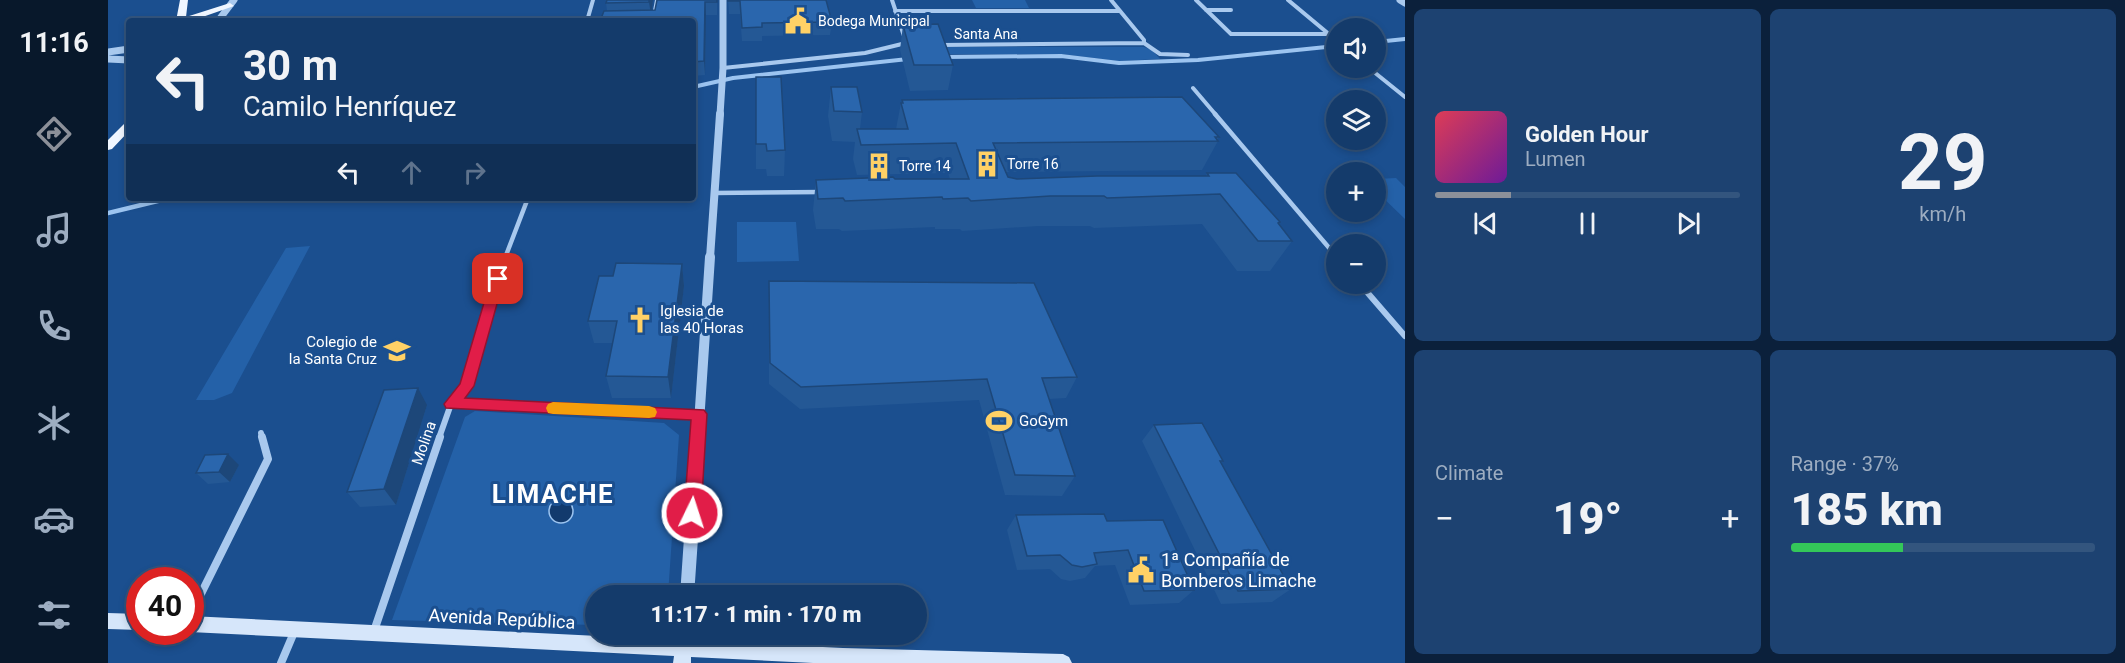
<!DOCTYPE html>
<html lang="en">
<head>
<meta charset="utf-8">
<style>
  body { margin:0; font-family:Roboto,sans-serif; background:#1d4271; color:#f1f3f6; height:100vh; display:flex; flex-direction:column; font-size:22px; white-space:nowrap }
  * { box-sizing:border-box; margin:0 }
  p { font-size:20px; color:#9dadc1 }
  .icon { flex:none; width:33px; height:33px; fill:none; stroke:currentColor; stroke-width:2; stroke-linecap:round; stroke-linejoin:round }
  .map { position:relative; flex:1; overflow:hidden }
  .details { display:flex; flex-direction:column; gap:9px; padding:9px; background:#0b203b; width:720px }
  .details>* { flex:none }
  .guide { position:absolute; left:18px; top:18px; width:570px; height:183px; border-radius:6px; box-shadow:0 3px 9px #0003,0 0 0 2px #33557e; background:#143b6b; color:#f1f3f6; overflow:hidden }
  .controls { position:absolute; left:1218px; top:18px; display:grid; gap:12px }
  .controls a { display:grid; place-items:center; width:60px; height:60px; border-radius:50%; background:#143b6b; box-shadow:0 3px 9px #0003,0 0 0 2px #33557e; font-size:30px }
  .speed { position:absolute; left:18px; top:567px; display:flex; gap:12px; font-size:30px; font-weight:700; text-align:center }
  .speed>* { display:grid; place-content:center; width:78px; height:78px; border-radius:50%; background:#143b6b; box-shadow:0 3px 9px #0003,0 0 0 2px #33557e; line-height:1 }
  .speed .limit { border:9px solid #d22; background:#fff; color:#111 }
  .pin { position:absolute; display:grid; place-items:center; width:51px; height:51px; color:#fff; margin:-26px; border-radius:12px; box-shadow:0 3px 9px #0006 }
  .me { position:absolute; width:66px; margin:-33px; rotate:4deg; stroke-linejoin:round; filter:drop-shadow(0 0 4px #0008) }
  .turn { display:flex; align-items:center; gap:21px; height:126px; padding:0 18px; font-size:27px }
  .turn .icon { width:78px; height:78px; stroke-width:2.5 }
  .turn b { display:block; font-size:42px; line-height:51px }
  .lanes { display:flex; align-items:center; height:57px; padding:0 18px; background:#0003; justify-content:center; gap:30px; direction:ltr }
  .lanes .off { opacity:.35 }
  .big { font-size:45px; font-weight:800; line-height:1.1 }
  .details .widget { flex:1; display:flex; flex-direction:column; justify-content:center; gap:9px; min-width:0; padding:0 21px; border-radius:9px; background:#1d4271 }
  .details .dial { align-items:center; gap:0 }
  .dial b { font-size:78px; line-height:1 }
  .song { display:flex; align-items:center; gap:18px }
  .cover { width:72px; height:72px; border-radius:9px; background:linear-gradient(135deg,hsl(350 70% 55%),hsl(280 70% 35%)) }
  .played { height:6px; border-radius:3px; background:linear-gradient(90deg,#8c9099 25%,#33557e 25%) }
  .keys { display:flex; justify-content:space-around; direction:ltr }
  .heat { display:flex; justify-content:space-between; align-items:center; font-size:33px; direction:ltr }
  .charge { height:9px; border-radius:4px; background:linear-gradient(90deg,#34c759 37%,#33557e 0) }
  .details .tiles { flex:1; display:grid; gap:9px; grid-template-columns:repeat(2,1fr) }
  .trip { position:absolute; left:477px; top:585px; width:342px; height:60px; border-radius:30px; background:#143b6b; box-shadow:0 3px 9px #0003,0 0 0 2px #33557e; font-weight:800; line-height:60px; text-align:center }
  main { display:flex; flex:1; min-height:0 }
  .dock { display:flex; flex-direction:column; width:108px; justify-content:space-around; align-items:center; background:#08182b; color:#9dadc1 }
  .dock .icon { width:42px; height:42px }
  .dock .selected { color:#8c9099 }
  .dock b { font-size:27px; color:#f1f3f6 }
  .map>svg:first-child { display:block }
  .green { fill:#2461a8 }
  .water { fill:#123a6d; stroke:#9cc4f0; stroke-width:1.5 }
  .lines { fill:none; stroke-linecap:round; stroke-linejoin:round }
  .stream-far1 { stroke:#9cc4f0; stroke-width:4 }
  .stream { stroke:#9cc4f0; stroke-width:4.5 }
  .minor-far3 { stroke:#a9c9ee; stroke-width:4 }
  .minor-far2 { stroke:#a9c9ee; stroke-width:4.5 }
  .minor-far1 { stroke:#a9c9ee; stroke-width:6 }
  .minor { stroke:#a9c9ee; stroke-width:8 }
  .tertiary-far3 { stroke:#a9c9ee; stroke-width:7 }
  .tertiary-far2 { stroke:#a9c9ee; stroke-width:8 }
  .tertiary-far1 { stroke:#a9c9ee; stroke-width:10 }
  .tertiary { stroke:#a9c9ee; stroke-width:14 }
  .secondary { fill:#d6e6fa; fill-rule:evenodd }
  .primary { fill:#f0f6ff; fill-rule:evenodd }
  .wall { fill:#245895 }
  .shaded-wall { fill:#1d4779 }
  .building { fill:#2a66ad; stroke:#1d4779; stroke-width:1.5 }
  .route { fill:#e11d48; stroke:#92132f; stroke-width:1.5 }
  .slow { fill:#f59e0b }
  .labels { text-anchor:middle; stroke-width:6; stroke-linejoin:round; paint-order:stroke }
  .far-poi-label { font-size:14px; fill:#fff; stroke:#1b4f8f; text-anchor:start }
  .far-street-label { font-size:14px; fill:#fff; stroke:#1b4f8f }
  .poi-label { font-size:15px; fill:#fff; stroke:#1b4f8f; text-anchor:start }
  .street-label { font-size:15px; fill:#fff; stroke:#1b4f8f }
  .near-poi-label { font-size:18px; fill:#fff; stroke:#1b4f8f; text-anchor:start }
  .near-street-label { font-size:18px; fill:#fff; stroke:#1b4f8f }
  .near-district-label { font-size:26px; font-weight:bold; letter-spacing:1.5px; fill:#fff; stroke:#1b4f8f }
</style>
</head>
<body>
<main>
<nav class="dock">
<b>11:16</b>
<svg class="icon selected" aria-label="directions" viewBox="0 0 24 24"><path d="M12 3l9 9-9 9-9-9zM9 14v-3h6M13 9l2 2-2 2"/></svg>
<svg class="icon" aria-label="music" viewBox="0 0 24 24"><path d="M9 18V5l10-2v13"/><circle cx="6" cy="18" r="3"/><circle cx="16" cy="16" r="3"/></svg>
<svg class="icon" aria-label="phone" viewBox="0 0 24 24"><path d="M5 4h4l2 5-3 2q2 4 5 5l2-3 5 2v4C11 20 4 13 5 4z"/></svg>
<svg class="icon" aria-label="climate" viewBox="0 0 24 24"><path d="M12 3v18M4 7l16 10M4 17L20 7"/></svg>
<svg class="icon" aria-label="car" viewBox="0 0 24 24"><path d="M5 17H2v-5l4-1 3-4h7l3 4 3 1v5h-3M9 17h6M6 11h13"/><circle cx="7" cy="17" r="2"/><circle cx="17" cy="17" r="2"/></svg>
<svg class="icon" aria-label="filters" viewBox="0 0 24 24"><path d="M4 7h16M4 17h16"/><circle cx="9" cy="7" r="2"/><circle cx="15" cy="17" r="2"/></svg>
</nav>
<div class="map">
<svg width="1297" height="663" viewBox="0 0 1297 663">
  <rect width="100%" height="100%" fill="#1b4f8f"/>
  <path class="green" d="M 864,0 L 917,0 L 921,8 L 868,8 Z
    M 825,47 L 1036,47 L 1044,50 L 1052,59 L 1010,61 L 953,54 L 828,54 Z
    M 1288,178 L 1297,187 L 1297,219 L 1268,191 L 1268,179 Z
    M 629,222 L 688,222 L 691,261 L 629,262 Z
    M 202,246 L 124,393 L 106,400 L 88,400 L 178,248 Z
    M 367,411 L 556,423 L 571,435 L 560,595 L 488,596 L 487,625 L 284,620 L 357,417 Z"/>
  <path class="water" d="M441 511a12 12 0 1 1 24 0a12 12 0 1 1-24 0Z"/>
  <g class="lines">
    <path class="stream-far1" d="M 1268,42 L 1297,39
      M 834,57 L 953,56 L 1011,63 L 1090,60 L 1228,46
      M 585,87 L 625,78 L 800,59"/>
    <path class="stream" d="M 0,213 L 62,198"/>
    <path class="minor-far3" d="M 784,0 L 797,39
      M 1003,0 L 1036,40 L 1036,43
      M 1088,0 L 1123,34 L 1220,34
      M 1180,0 L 1228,40
      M 1098,10 L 1123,10
      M 787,11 L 1012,11
      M 479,20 L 500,20
      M 479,21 L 485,0
      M 545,21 L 549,0
      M 832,45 L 1036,43 L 1052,54 L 1080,55
      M 615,68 L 757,53 L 798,43
      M 1261,68 L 1297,97
      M 1085,88 L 1108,115"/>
    <path class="minor-far2" d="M 1107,114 L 1228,256
      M 606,193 L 714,192
      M 397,258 L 420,198"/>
    <path class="minor-far1" d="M 1252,284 L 1297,336
      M 343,404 L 591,414
      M 153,433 L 154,438
      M 331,438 L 343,404 L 359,386 L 382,300 L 398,257"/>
    <path class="minor" d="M 82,616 L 160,459 L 154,437
      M 266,631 L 332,437
      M 173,663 L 187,630"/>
    <path class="tertiary-far3" d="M 1292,0 L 1297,3
      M 110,21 L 126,0
      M 0,52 L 21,49
      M 0,59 L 21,60
      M 612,115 L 615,68 L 615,0"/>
    <path class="tertiary-far2" d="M 602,258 L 612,114"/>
    <path class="tertiary-far1" d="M 590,438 L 602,257"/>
    <path class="tertiary" d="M 579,596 L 590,437"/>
    <path class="secondary" d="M 0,613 L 32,614 L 32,630 L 0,629 Z
      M 82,616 L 735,648 L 955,654 L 961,657 L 964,663 L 705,663 L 583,657 L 583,663 L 565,663 L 566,656 L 82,632 L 80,632 L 82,632 Z"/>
    <path class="primary" d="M 72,0 L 80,0 L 78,17 L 122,3 L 126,6 L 83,21 L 68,21 Z
      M 21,122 L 21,131 L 4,149 L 0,150 L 0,140 L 17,123 Z"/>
  </g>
  <path class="wall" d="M 499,0 L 545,0 L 543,10 L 547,10 L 549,0 L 609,0 L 609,15 L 598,15 L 597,75 L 585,76 L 585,21 L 499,11 L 498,3 Z
    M 620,0 L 718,0 L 724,22 L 722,35 L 654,36 L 654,41 L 634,41 L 632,14 L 621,14 Z
    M 795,25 L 845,65 L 840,90 L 802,91 L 792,50 Z
    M 648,77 L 677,150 L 676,176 L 659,176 L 658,169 L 648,169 Z
    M 723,87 L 754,112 L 752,129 L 788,129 L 793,103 L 794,103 L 794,100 L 1111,137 L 1109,140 L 1110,141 L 1094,170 L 898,172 L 900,177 L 909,179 L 1098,176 L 1099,173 L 1172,222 L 1171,224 L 1184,241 L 1162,271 L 1129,271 L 1094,224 L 986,228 L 982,226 L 930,226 L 854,231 L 852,229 L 827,229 L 827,227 L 734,231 L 731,229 L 708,229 L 705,210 L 708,180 L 842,179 L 840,173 L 749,175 L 745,159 L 747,142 L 724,141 L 720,116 Z
    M 574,264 L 576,286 L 563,398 L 504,398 L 498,376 L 505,343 L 486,343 L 480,321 Z
    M 661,304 L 969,377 L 958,398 L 941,399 L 967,476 L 954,496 L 897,495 L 871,400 L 692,409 L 661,384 Z
    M 319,405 L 288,505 L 252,507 L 239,492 Z
    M 1046,425 L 1115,461 L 1113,463 L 1183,589 L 1164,602 L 1113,604 L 1034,441 Z
    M 131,465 L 122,482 L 100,484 L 88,473 Z
    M 908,515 L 999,521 L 1086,590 L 1071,603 L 1022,605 L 1007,565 L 987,566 L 977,578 L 962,581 L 953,579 L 942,569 L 909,570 L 899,530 Z"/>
  <path class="shaded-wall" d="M 541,0 L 545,0 L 543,15 L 541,2 Z
    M 597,2 L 598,15 L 597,75 L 596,61 Z
    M 574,264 L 576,286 L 563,398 L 560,377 Z
    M 310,388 L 319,405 L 288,505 L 276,489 Z
    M 120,454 L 131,465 L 122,482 L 111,472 Z"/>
  <path class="building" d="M 499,0 L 541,0 L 541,2 L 498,3 Z
    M 549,0 L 609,0 L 609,2 L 597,2 L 596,61 L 585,62 L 585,21 L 492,21 L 496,11 L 547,10 Z
    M 620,0 L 718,0 L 724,22 L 654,23 L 654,27 L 634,28 L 632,1 L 620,1 Z
    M 830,24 L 845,65 L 806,65 L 795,25 Z
    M 648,77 L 673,77 L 677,150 L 659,151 L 658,144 L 648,144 Z
    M 723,87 L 749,87 L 754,112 L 726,111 Z
    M 1074,97 L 1111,137 L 1107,137 L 1110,141 L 885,143 L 900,177 L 909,179 L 989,176 L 1101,176 L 1099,173 L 1128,173 L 1172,222 L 1170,223 L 1184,241 L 1150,241 L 1112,194 L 999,198 L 996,196 L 942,196 L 863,201 L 860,198 L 835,199 L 834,197 L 737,201 L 735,198 L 710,199 L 708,180 L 785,177 L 787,179 L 861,179 L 848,143 L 753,145 L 749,129 L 800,129 L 793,103 L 795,103 L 794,100 Z
    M 508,263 L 574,264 L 560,377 L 498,376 L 509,321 L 480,321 L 491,276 L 505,276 Z
    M 661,281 L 926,283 L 969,377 L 934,378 L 967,476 L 907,475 L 879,379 L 693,387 L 662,363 Z
    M 310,388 L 276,489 L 239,492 L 276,390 Z
    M 1094,423 L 1115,461 L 1112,461 L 1183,589 L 1130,591 L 1046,425 Z
    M 120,454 L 111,472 L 88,473 L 97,455 Z
    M 996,514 L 999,521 L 1055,520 L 1086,590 L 1036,591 L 1020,550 L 986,553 L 989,564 L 974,567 L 964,565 L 952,555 L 919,556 L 908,515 Z"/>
  <path class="route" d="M 390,275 L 396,279 L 366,386 L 357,398 L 596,410 L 599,414 L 593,513 L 590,519 L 584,521 L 578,519 L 576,513 L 583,420 L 338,408 L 336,404 L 352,384 L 383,279 Z"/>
  <path class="slow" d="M 445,402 L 541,406 L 547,408 L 549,412 L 547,417 L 541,418 L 445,414 L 440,413 L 438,408 L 440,404 Z"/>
  <defs>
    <g id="civic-bare" transform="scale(2.07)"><path d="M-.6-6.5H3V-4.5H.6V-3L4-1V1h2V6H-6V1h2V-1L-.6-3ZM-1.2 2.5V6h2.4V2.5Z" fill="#ffd166" stroke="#1b4f8f" stroke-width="2.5" paint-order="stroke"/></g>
    <g id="building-bare" transform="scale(2.07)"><path d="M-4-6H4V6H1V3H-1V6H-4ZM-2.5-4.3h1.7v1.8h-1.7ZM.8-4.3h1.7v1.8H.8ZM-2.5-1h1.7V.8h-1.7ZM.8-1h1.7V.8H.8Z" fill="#ffd166" stroke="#1b4f8f" stroke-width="2.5" paint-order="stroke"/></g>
    <g id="church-bare" transform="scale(2.07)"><path d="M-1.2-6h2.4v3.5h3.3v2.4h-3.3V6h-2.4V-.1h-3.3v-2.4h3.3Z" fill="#ffd166" stroke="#1b4f8f" stroke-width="2.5" paint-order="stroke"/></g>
    <g id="school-bare" transform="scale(2.07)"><path d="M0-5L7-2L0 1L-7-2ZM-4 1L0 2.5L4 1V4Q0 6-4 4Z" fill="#ffd166" stroke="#1b4f8f" stroke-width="2.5" paint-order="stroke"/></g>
    <g id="stadium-bare" transform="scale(2.07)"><path d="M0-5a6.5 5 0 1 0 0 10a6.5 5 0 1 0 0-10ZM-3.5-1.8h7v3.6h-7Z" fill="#ffd166" stroke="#1b4f8f" stroke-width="2.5" paint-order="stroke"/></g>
  </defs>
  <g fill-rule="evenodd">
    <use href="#civic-bare" x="690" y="21"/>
    <use href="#building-bare" x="879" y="164"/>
    <use href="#building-bare" x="771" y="166"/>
    <use href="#church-bare" x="532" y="320"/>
    <use href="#school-bare" x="289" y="351"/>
    <use href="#stadium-bare" x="891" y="421"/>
    <use href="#civic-bare" x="1033" y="570"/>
  </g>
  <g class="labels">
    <g class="far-poi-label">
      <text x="710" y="26">Bodega Municipal</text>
      <text x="899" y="169">Torre 16</text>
      <text x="791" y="171">Torre 14</text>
    </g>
    <g class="far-street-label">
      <text x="878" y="39">Santa Ana</text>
    </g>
    <g class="poi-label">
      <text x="552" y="316">Iglesia de<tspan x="552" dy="17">las 40 Horas</tspan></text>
      <text x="269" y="347" text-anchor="end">Colegio de<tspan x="269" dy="17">la Santa Cruz</tspan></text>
      <text x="911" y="426">GoGym</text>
    </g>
    <g class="street-label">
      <text transform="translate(316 443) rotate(-71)" y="5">Molina</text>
    </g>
    <g class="near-poi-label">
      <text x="1053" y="566">1ª Compañía de<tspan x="1053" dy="21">Bomberos Limache</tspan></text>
    </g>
    <g class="near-street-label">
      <text transform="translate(394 619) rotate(3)" y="6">Avenida República</text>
    </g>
    <g class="near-district-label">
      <text x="445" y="503">LIMACHE</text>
    </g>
  </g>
</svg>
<div class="controls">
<a><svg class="icon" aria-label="sound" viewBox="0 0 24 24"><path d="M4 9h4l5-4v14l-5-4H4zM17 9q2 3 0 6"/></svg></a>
<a><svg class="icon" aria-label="layers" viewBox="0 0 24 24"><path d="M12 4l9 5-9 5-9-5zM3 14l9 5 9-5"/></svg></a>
<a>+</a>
<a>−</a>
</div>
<div class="speed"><div class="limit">40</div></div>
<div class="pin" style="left:390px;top:279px;background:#d93025"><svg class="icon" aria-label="arrive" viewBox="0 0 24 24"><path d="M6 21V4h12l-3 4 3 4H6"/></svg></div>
<svg class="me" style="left:584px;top:513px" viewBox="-20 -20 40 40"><circle r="17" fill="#e11d48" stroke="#fff" stroke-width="3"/><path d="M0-11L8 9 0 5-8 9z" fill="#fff"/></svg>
<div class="trip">11:17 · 1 min · 170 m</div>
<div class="guide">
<div class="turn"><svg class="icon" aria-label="left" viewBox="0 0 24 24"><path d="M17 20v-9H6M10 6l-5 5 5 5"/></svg><div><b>30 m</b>Camilo Henríquez</div></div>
<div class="lanes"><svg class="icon" aria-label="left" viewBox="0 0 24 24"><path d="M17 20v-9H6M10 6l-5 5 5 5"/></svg><svg class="icon off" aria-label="ahead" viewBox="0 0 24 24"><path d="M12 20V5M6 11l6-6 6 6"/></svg><svg class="icon off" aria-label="right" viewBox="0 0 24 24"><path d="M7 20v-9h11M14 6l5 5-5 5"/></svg></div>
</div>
</div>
<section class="details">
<div class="tiles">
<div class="widget">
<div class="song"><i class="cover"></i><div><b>Golden Hour</b><p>Lumen</p></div></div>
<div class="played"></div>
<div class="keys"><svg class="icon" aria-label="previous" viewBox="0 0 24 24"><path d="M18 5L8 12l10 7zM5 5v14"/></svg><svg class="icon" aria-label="pause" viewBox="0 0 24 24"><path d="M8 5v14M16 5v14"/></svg><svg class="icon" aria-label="next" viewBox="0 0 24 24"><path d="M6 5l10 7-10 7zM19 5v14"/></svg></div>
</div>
<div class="widget dial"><b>29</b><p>km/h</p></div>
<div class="widget"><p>Climate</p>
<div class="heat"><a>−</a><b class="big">19°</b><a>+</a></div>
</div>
<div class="widget"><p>Range · 37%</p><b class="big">185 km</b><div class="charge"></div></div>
</div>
</section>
</main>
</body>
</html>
